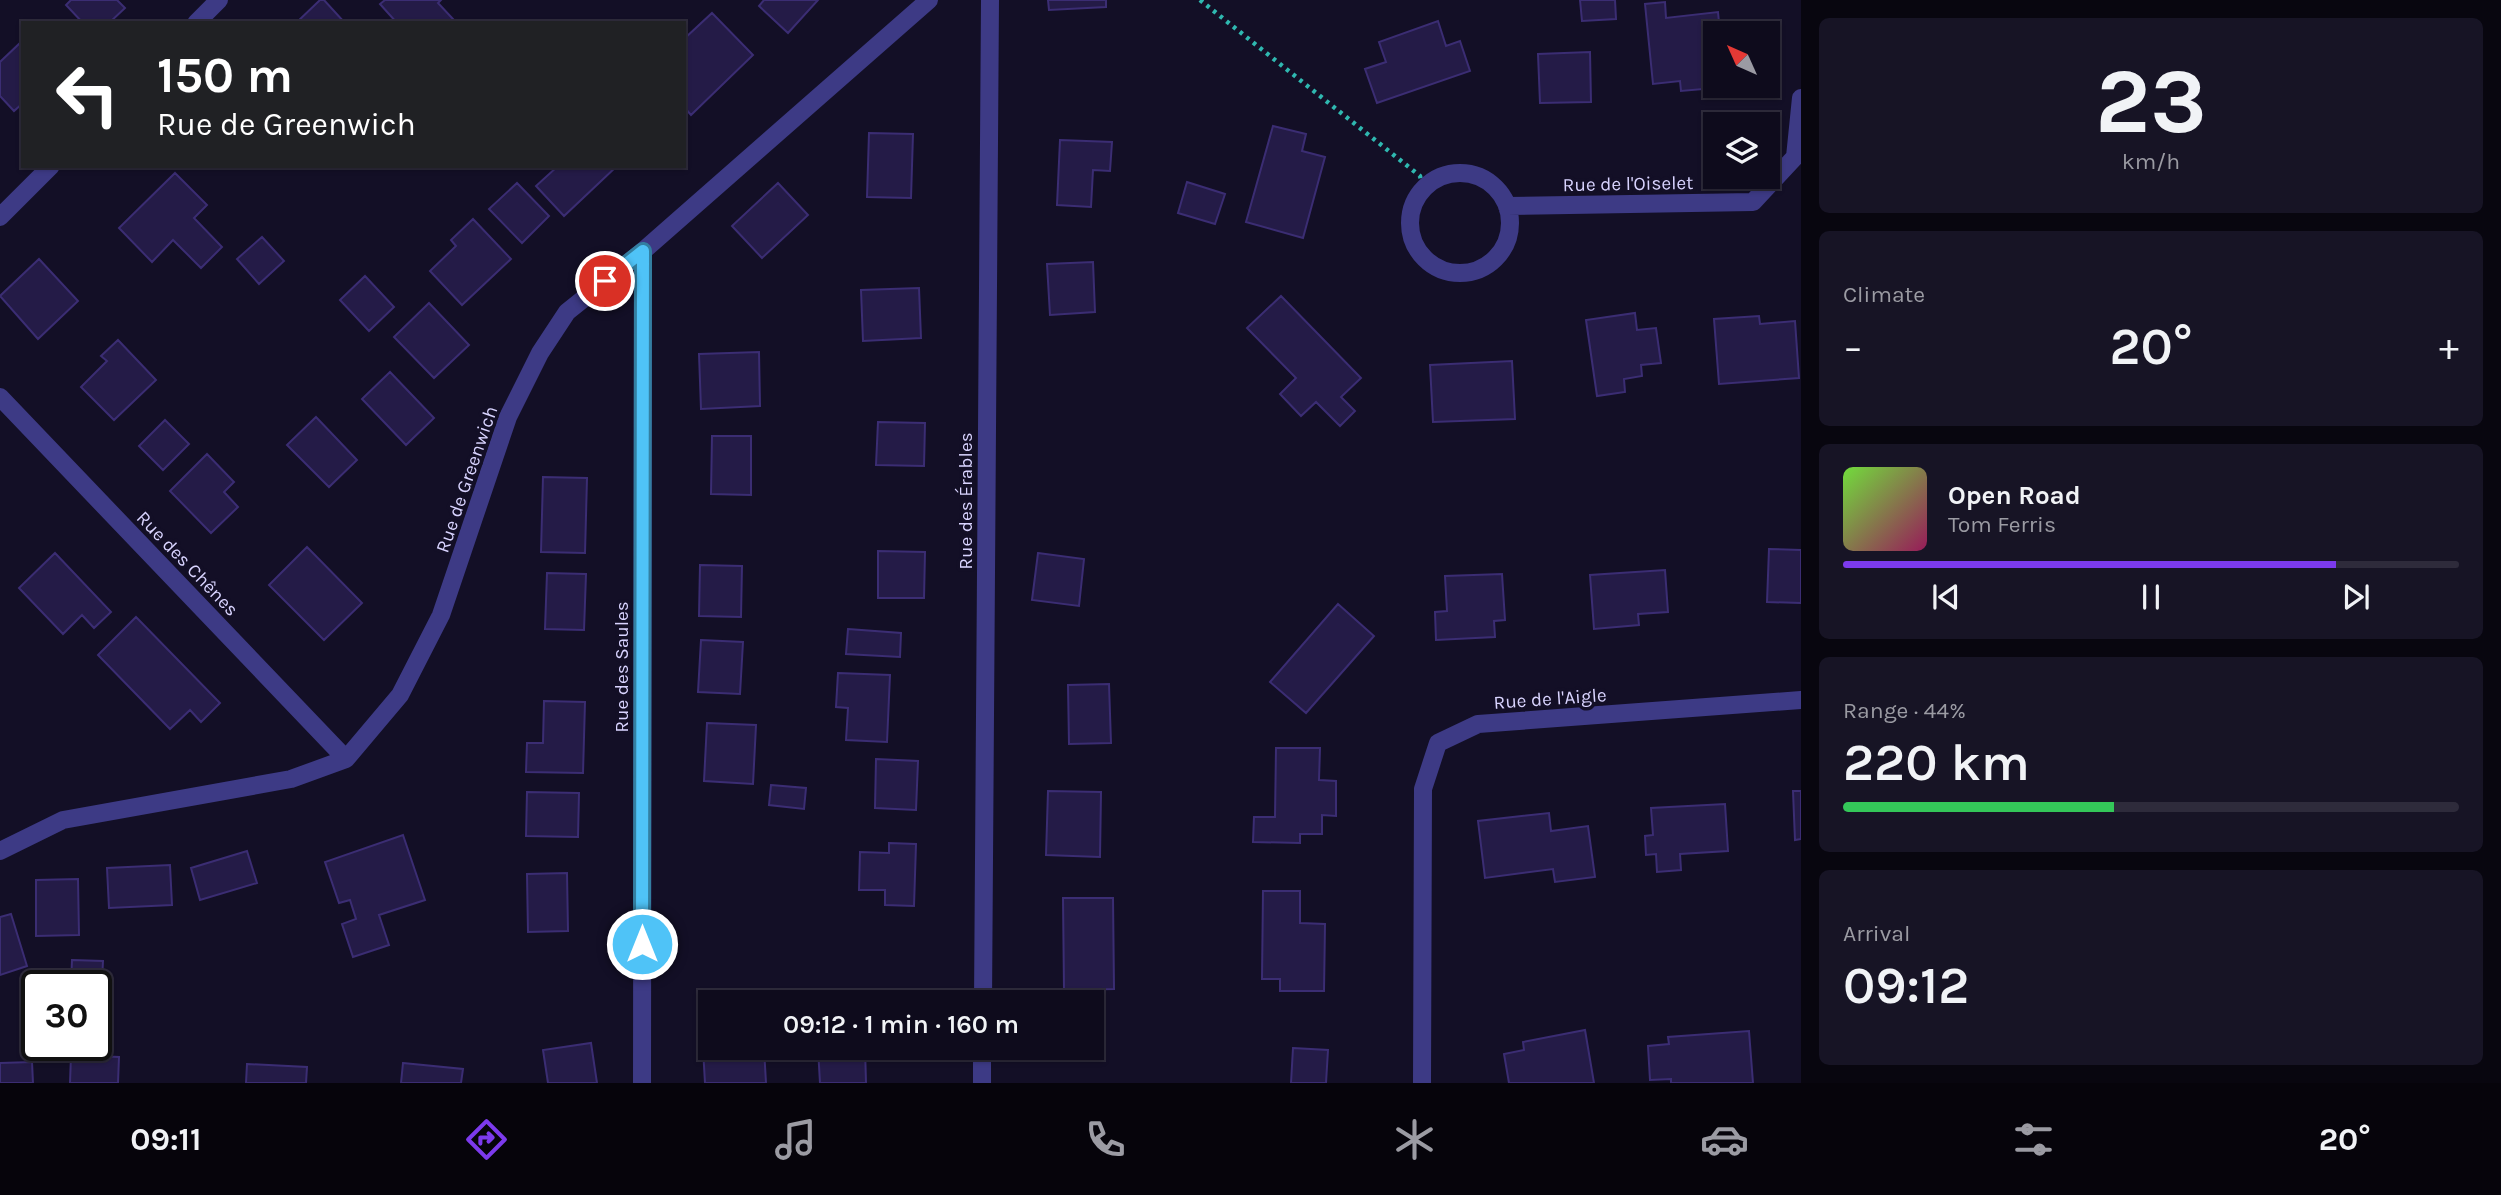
<!DOCTYPE html>
<html lang="en">
<head>
<meta charset="utf-8">
<style>
  body { margin:0; font-family:Karla,sans-serif; background:#171425; color:#f1f3f6; height:100vh; display:flex; flex-direction:column; font-size:26px; white-space:nowrap }
  * { box-sizing:border-box; margin:0 }
  p { font-size:23px; color:#9b9ba3 }
  .icon { flex:none; width:38px; height:38px; fill:none; stroke:currentColor; stroke-width:2; stroke-linecap:round; stroke-linejoin:round }
  .map { position:relative; flex:1; overflow:hidden }
  .sheet { display:flex; flex-direction:column; gap:18px; padding:18px; background:#08060f; width:700px }
  .sheet>* { flex:none }
  .banner { position:absolute; left:21px; top:21px; width:665px; height:147px; border-radius:0px; box-shadow:0 2px 5px #0004,0 0 0 2px #2e2b3b; background:#202124; color:#fff; overflow:hidden }
  .needle { width:46px; rotate:315deg }
  .buttons { position:absolute; left:1703px; top:21px; display:grid; gap:14px }
  .buttons a { display:grid; place-items:center; width:77px; height:77px; border-radius:0px; background:#0e0b1c; box-shadow:0 2px 5px #0004,0 0 0 2px #2e2b3b; font-size:35px }
  .speed { position:absolute; left:21px; top:970px; display:flex; gap:14px; font-size:35px; font-weight:700; text-align:center }
  .speed>* { display:grid; place-content:center; width:91px; height:91px; border-radius:50%; background:#0e0b1c; box-shadow:0 2px 5px #0004,0 0 0 2px #2e2b3b; line-height:1 }
  .speed .limit { border:4px solid #111; border-radius:10px; background:#fff; color:#111 }
  .pin { position:absolute; display:grid; place-items:center; width:60px; height:60px; color:#fff; margin:-30px; border:4px solid #fff; border-radius:50%; box-shadow:0 2px 7px #0007 }
  .me { position:absolute; width:77px; margin:-38px; rotate:0deg; stroke-linejoin:round; filter:drop-shadow(0 0 5px #0008) }
  .turn { display:flex; align-items:center; gap:24px; height:147px; padding:0 21px; font-size:32px }
  .turn .icon { width:91px; height:91px; stroke-width:2.5 }
  .turn b { display:block; font-size:49px; line-height:60px }
  .big { font-size:52px; font-weight:600; line-height:1.1 }
  .sheet .widget { flex:1; display:flex; flex-direction:column; justify-content:center; gap:10px; min-width:0; padding:0 24px; border-radius:10px; background:#171425 }
  .sheet .dial { align-items:center; gap:0 }
  .dial b { font-size:91px; line-height:1 }
  .song { display:flex; align-items:center; gap:21px }
  .cover { width:84px; height:84px; border-radius:10px; background:linear-gradient(135deg,hsl(100 70% 55%),hsl(330 70% 35%)) }
  .played { height:7px; border-radius:4px; background:linear-gradient(90deg,#7c3aed 80%,#2e2b3b 80%) }
  .keys { display:flex; justify-content:space-around; direction:ltr }
  .heat { display:flex; justify-content:space-between; align-items:center; font-size:38px; direction:ltr }
  .charge { height:10px; border-radius:5px; background:linear-gradient(90deg,#34c759 44%,#2e2b3b 0) }
  .trip { position:absolute; left:698px; top:990px; width:406px; height:70px; border-radius:0px; background:#0e0b1c; box-shadow:0 2px 5px #0004,0 0 0 2px #2e2b3b; font-weight:600; line-height:70px; text-align:center }
  .dock { display:flex; height:112px; justify-content:space-around; align-items:center; background:#06040b; color:#9b9ba3 }
  .dock .icon { width:49px; height:49px }
  .dock .selected { color:#7c3aed }
  .dock b { font-size:32px; color:#f1f3f6 }
  main { display:flex; flex:1; min-height:0 }
  .map>svg:first-child { display:block }
  .building { fill:#241b47; stroke:#3b2d73; stroke-width:2 }
  .lines { fill:none; stroke-linecap:round; stroke-linejoin:round }
  .path { stroke:#2fb8b0; stroke-width:4.5; stroke-dasharray:3.5 5; stroke-linecap:butt }
  .minor { stroke:#3d3a85; stroke-width:18 }
  .route-casing { stroke:#337fa1; stroke-width:18 }
  .route { stroke:#4fc3f7; stroke-width:12 }
  .labels { text-anchor:middle; stroke-width:7; stroke-linejoin:round; paint-order:stroke }
  .street-label { font-size:19px; fill:#d9d4ff; stroke:#130f26 }
</style>
</head>
<body>
<main>
<div class="map">
<svg width="1801" height="1083" viewBox="0 0 1801 1083">
  <rect width="100%" height="100%" fill="#130f26"/>
  <path class="building" d="M 71,0 L 117,0 L 125,8 L 109,23 L 83,23 L 66,5 Z
    M 320,0 L 324,0 L 345,23 L 296,23 Z
    M 385,0 L 441,0 L 438,3 L 453,19 L 449,23 L 397,23 L 380,4 Z
    M 764,0 L 818,0 L 788,33 L 759,6 Z
    M 1048,0 L 1106,0 L 1106,7 L 1049,10 Z
    M 1580,0 L 1615,0 L 1616,19 L 1582,21 Z
    M 1665,2 L 1666,18 L 1718,12 L 1720,33 L 1715,33 L 1715,86 L 1726,87 L 1681,91 L 1680,81 L 1653,84 L 1645,4 Z
    M 712,13 L 753,55 L 691,115 L 684,107 L 684,39 Z
    M 1438,21 L 1446,46 L 1460,41 L 1470,71 L 1377,103 L 1365,69 L 1386,62 L 1379,42 Z
    M 20,43 L 23,46 L 23,103 L 14,111 L 0,96 L 0,62 Z
    M 1590,52 L 1591,102 L 1540,103 L 1538,54 Z
    M 1273,126 L 1306,134 L 1302,151 L 1325,157 L 1303,238 L 1246,222 Z
    M 869,133 L 913,134 L 911,198 L 867,197 Z
    M 1060,140 L 1112,142 L 1110,171 L 1093,170 L 1091,207 L 1057,205 Z
    M 558,166 L 617,166 L 564,216 L 536,186 Z
    M 175,173 L 207,205 L 194,218 L 222,247 L 201,268 L 173,240 L 152,262 L 119,228 Z
    M 1187,182 L 1225,194 L 1215,224 L 1178,213 Z
    M 517,183 L 549,216 L 522,243 L 489,209 Z
    M 778,183 L 808,215 L 762,258 L 732,226 Z
    M 473,219 L 511,259 L 462,305 L 430,271 L 456,246 L 451,240 Z
    M 262,237 L 284,261 L 259,284 L 237,259 Z
    M 39,259 L 78,301 L 38,339 L 0,296 Z
    M 1093,262 L 1095,312 L 1050,315 L 1047,264 Z
    M 365,276 L 394,307 L 369,331 L 340,300 Z
    M 919,288 L 921,338 L 863,341 L 861,290 Z
    M 1281,296 L 1361,378 L 1341,397 L 1355,411 L 1340,426 L 1316,402 L 1301,416 L 1280,394 L 1296,378 L 1247,328 Z
    M 429,303 L 469,345 L 434,378 L 394,337 Z
    M 1635,313 L 1637,330 L 1656,328 L 1661,363 L 1641,365 L 1642,376 L 1624,379 L 1625,392 L 1597,396 L 1586,320 Z
    M 1759,316 L 1760,324 L 1795,321 L 1799,378 L 1719,384 L 1714,319 Z
    M 118,340 L 156,380 L 114,420 L 81,387 L 107,361 L 101,356 Z
    M 759,352 L 760,406 L 701,409 L 699,354 Z
    M 1512,361 L 1515,419 L 1433,422 L 1430,365 Z
    M 390,372 L 434,418 L 406,445 L 362,399 Z
    M 316,417 L 357,460 L 329,487 L 287,445 Z
    M 165,420 L 189,444 L 163,470 L 139,446 Z
    M 878,422 L 925,423 L 924,466 L 876,465 Z
    M 712,436 L 751,436 L 751,495 L 711,494 Z
    M 207,454 L 234,482 L 224,492 L 238,507 L 211,533 L 170,491 Z
    M 543,477 L 587,478 L 585,553 L 541,552 Z
    M 307,547 L 362,603 L 324,640 L 269,585 Z
    M 1769,549 L 1801,550 L 1801,603 L 1767,602 Z
    M 878,551 L 925,552 L 924,598 L 878,598 Z
    M 55,553 L 111,612 L 94,628 L 82,615 L 63,634 L 19,588 Z
    M 1038,553 L 1084,559 L 1079,606 L 1032,600 Z
    M 700,565 L 742,566 L 741,617 L 699,616 Z
    M 1665,570 L 1668,612 L 1638,614 L 1639,625 L 1594,629 L 1590,575 Z
    M 547,573 L 586,574 L 584,630 L 545,629 Z
    M 1502,574 L 1505,620 L 1494,621 L 1495,637 L 1436,640 L 1435,612 L 1447,611 L 1445,576 Z
    M 1338,604 L 1374,636 L 1306,713 L 1270,682 Z
    M 136,617 L 220,703 L 201,722 L 190,710 L 170,729 L 98,655 Z
    M 848,629 L 901,633 L 900,657 L 846,654 Z
    M 701,640 L 743,642 L 740,694 L 698,692 Z
    M 838,673 L 890,675 L 887,742 L 846,740 L 848,708 L 836,707 Z
    M 1109,684 L 1111,743 L 1069,744 L 1068,685 Z
    M 544,701 L 585,702 L 583,773 L 526,772 L 527,743 L 543,743 Z
    M 707,723 L 756,725 L 753,784 L 704,781 Z
    M 1276,748 L 1320,748 L 1319,780 L 1336,781 L 1336,816 L 1322,815 L 1322,834 L 1300,834 L 1300,843 L 1253,842 L 1254,817 L 1275,817 Z
    M 876,759 L 918,761 L 916,810 L 875,808 Z
    M 771,785 L 806,788 L 804,809 L 769,805 Z
    M 1048,791 L 1101,792 L 1100,857 L 1046,855 Z
    M 1793,791 L 1801,791 L 1801,839 L 1795,840 Z
    M 527,792 L 579,793 L 578,837 L 526,836 Z
    M 1725,804 L 1728,851 L 1680,854 L 1681,870 L 1657,872 L 1656,854 L 1646,855 L 1645,836 L 1653,835 L 1651,808 Z
    M 1549,813 L 1551,831 L 1588,826 L 1595,877 L 1555,882 L 1553,869 L 1485,878 L 1478,821 Z
    M 403,835 L 425,900 L 379,915 L 389,945 L 353,957 L 342,924 L 356,919 L 350,900 L 339,903 L 325,862 Z
    M 889,843 L 916,844 L 914,906 L 885,905 L 885,890 L 859,890 L 860,852 L 889,853 Z
    M 247,851 L 257,883 L 200,900 L 191,868 Z
    M 170,865 L 172,905 L 109,908 L 107,868 Z
    M 567,873 L 568,931 L 528,932 L 527,874 Z
    M 78,879 L 79,935 L 36,936 L 36,880 Z
    M 1263,891 L 1300,891 L 1300,923 L 1325,924 L 1324,991 L 1280,991 L 1280,979 L 1262,979 Z
    M 1063,898 L 1113,898 L 1114,989 L 1064,990 Z
    M 11,914 L 27,966 L 0,975 L 0,917 Z
    M 72,960 L 103,961 L 101,1002 L 96,1002 L 96,985 L 71,985 Z
    M 1585,1030 L 1594,1083 L 1509,1083 L 1504,1054 L 1524,1050 L 1523,1042 Z
    M 1749,1031 L 1753,1083 L 1671,1083 L 1671,1079 L 1650,1080 L 1648,1046 L 1669,1044 L 1668,1037 Z
    M 591,1043 L 597,1083 L 548,1083 L 543,1050 Z
    M 39,1045 L 83,1045 L 83,1051 L 39,1049 Z
    M 703,1048 L 764,1048 L 766,1083 L 705,1083 Z
    M 818,1048 L 865,1048 L 866,1083 L 820,1083 Z
    M 1293,1048 L 1328,1050 L 1326,1083 L 1291,1083 Z
    M 71,1055 L 119,1057 L 118,1083 L 70,1083 Z
    M 32,1062 L 33,1083 L 0,1083 L 0,1063 Z
    M 403,1063 L 463,1069 L 461,1083 L 401,1083 Z
    M 247,1064 L 307,1067 L 306,1083 L 246,1083 Z"/>
  <g class="lines">
    <path class="path" d="M 1200,0 L 1420,176 L 1423,189"/>
    <path class="minor" d="M 196,23 L 219,0
      M1410 223a50 50 0 1 1 100 0a50 50 0 1 1-100 0Z
      M 1507,206 L 1753,202 L 1795,157 L 1801,98
      M 0,217 L 51,166
      M 0,397 L 346,759
      M 0,851 L 63,820 L 291,779 L 346,759 L 400,695 L 441,615 L 508,417 L 540,353 L 567,312 L 643,251 L 929,0
      M 983,1003 L 990,0
      M 642,1083 L 643,251
      M 982,1083 L 982,1048
      M 1422,1083 L 1423,789 L 1438,743 L 1478,724 L 1801,700"/>
  </g>
  <g class="lines">
    <g class="route-casing">
      <path id="route" d="M 605,281 L 643,251 L 642,944"/>
    </g>
    <use href="#route" class="route"/>
  </g>
  <g class="labels">
    <g class="street-label">
      <text transform="translate(1628 183) rotate(-1)" y="7">Rue de l'Oiselet</text>
      <text transform="translate(466 479) rotate(-71)" y="7">Rue de Greenwich</text>
      <text transform="translate(965 501) rotate(-90)" y="7">Rue des Érables</text>
      <text transform="translate(188 563) rotate(46)" y="7">Rue des Chênes</text>
      <text transform="translate(621 667) rotate(-90)" y="7">Rue des Saules</text>
      <text transform="translate(1550 698) rotate(-4)" y="7">Rue de l'Aigle</text>
    </g>
  </g>
</svg>
<div class="buttons">
<a><svg class="needle" viewBox="-14 -14 28 28"><path d="M0-13l5 13h-10z" fill="#e53935"/><path d="M0 13l5-13h-10z" fill="#9b9ba3"/></svg></a>
<a><svg class="icon" aria-label="layers" viewBox="0 0 24 24"><path d="M12 4l9 5-9 5-9-5zM3 14l9 5 9-5"/></svg></a>
</div>
<div class="speed"><div class="limit">30</div></div>
<div class="pin" style="left:605px;top:281px;background:#d93025"><svg class="icon" aria-label="arrive" viewBox="0 0 24 24"><path d="M6 21V4h12l-3 4 3 4H6"/></svg></div>
<svg class="me" style="left:642px;top:944px" viewBox="-20 -20 40 40"><circle r="17" fill="#4fc3f7" stroke="#fff" stroke-width="3"/><path d="M0-11L8 9 0 5-8 9z" fill="#fff"/></svg>
<div class="trip">09:12 · 1 min · 160 m</div>
<div class="banner">
<div class="turn"><svg class="icon" aria-label="left" viewBox="0 0 24 24"><path d="M17 20v-9H6M10 6l-5 5 5 5"/></svg><div><b>150 m</b>Rue de Greenwich</div></div>
</div>
</div>
<section class="sheet">
<div class="widget dial"><b>23</b><p>km/h</p></div>
<div class="widget"><p>Climate</p>
<div class="heat"><a>−</a><b class="big">20°</b><a>+</a></div>
</div>
<div class="widget">
<div class="song"><i class="cover"></i><div><b>Open Road</b><p>Tom Ferris</p></div></div>
<div class="played"></div>
<div class="keys"><svg class="icon" aria-label="previous" viewBox="0 0 24 24"><path d="M18 5L8 12l10 7zM5 5v14"/></svg><svg class="icon" aria-label="pause" viewBox="0 0 24 24"><path d="M8 5v14M16 5v14"/></svg><svg class="icon" aria-label="next" viewBox="0 0 24 24"><path d="M6 5l10 7-10 7zM19 5v14"/></svg></div>
</div>
<div class="widget"><p>Range · 44%</p><b class="big">220 km</b><div class="charge"></div></div>
<div class="widget"><p>Arrival</p><b class="big">09:12</b></div>
</section>
</main>
<nav class="dock">
<b>09:11</b>
<svg class="icon selected" aria-label="directions" viewBox="0 0 24 24"><path d="M12 3l9 9-9 9-9-9zM9 14v-3h6M13 9l2 2-2 2"/></svg>
<svg class="icon" aria-label="music" viewBox="0 0 24 24"><path d="M9 18V5l10-2v13"/><circle cx="6" cy="18" r="3"/><circle cx="16" cy="16" r="3"/></svg>
<svg class="icon" aria-label="phone" viewBox="0 0 24 24"><path d="M5 4h4l2 5-3 2q2 4 5 5l2-3 5 2v4C11 20 4 13 5 4z"/></svg>
<svg class="icon" aria-label="climate" viewBox="0 0 24 24"><path d="M12 3v18M4 7l16 10M4 17L20 7"/></svg>
<svg class="icon" aria-label="car" viewBox="0 0 24 24"><path d="M5 17H2v-5l4-1 3-4h7l3 4 3 1v5h-3M9 17h6M6 11h13"/><circle cx="7" cy="17" r="2"/><circle cx="17" cy="17" r="2"/></svg>
<svg class="icon" aria-label="filters" viewBox="0 0 24 24"><path d="M4 7h16M4 17h16"/><circle cx="9" cy="7" r="2"/><circle cx="15" cy="17" r="2"/></svg>
<b>20°</b>
</nav>
</body>
</html>
